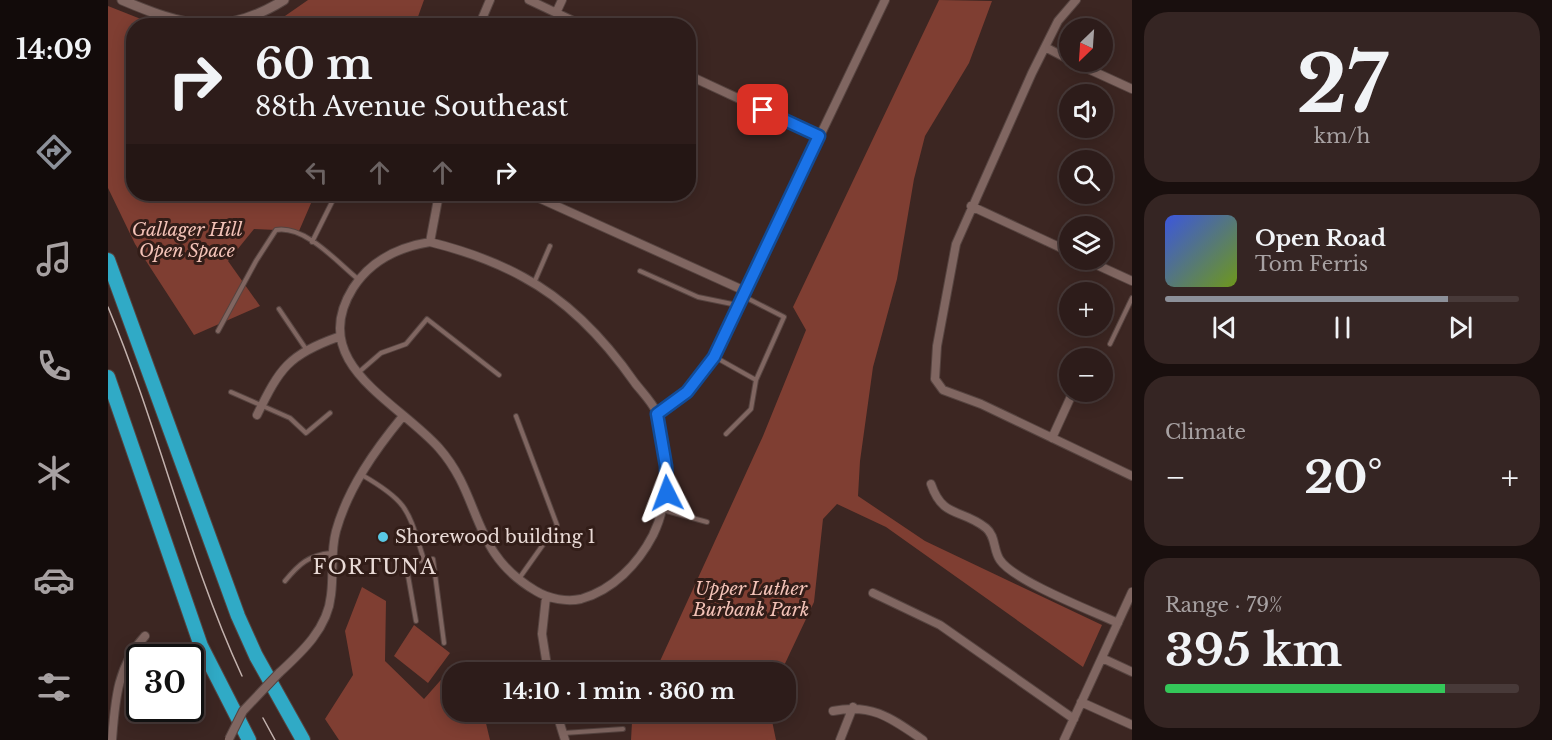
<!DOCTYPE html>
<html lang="en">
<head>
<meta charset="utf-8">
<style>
  body { margin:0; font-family:"Libre Baskerville",serif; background:#352523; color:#f1f3f6; height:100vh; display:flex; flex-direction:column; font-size:22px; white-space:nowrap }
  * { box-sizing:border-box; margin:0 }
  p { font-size:20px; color:#a7a1a2 }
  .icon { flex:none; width:33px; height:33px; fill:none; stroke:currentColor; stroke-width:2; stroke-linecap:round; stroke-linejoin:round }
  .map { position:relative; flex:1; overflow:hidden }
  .sheet { display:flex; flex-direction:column; gap:12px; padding:12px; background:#190f0e; width:420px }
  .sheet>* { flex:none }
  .banner { position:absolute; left:18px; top:18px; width:570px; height:183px; border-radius:24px; box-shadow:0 3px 15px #0003,0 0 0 2px #483a39; background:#2d1c1a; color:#f1f3f6; overflow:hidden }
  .needle { width:39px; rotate:205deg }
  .controls { position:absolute; left:951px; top:18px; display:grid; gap:12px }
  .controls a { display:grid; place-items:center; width:54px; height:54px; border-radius:50%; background:#2d1c1a; box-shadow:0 3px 15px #0003,0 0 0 2px #483a39; font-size:30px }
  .speed { position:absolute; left:18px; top:644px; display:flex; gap:12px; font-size:30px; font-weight:700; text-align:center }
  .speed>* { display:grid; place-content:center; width:78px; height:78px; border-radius:50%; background:#2d1c1a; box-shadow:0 3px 15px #0003,0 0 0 2px #483a39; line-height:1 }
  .speed .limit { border:3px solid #111; border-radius:9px; background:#fff; color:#111 }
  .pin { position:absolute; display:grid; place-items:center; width:51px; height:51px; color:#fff; margin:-26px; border-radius:12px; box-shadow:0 3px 9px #0006 }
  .me { position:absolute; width:66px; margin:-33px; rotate:357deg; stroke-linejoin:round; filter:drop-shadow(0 0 4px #0008) }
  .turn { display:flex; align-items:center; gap:21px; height:126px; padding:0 30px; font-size:27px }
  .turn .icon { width:78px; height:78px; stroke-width:2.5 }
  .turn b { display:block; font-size:42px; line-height:51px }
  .lanes { display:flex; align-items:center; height:57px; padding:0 30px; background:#0003; justify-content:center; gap:30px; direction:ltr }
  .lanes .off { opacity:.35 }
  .big { font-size:45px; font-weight:700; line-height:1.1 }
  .sheet .widget { flex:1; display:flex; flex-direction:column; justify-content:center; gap:9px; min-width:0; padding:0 21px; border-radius:24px; background:#352523 }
  .sheet .dial { align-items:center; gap:0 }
  .dial b { font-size:78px; line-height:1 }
  .song { display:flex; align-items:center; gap:18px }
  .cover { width:72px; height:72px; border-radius:9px; background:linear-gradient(135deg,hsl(230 70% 55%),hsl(80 70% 35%)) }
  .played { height:6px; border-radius:3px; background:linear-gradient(90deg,#8c9099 80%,#483a39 80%) }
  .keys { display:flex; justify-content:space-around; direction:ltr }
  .heat { display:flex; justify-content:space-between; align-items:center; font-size:33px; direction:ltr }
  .charge { height:9px; border-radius:4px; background:linear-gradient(90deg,#34c759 79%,#483a39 0) }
  .trip { position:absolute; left:334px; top:662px; width:354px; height:60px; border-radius:24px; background:#2d1c1a; box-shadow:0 3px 15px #0003,0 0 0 2px #483a39; font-weight:700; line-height:60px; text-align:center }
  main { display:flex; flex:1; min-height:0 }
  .menu { display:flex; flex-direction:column; width:108px; justify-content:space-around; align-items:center; background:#120b0a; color:#a7a1a2 }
  .menu .icon { width:42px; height:42px }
  .menu .on { color:#8c9099 }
  .menu b { font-size:27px; color:#f1f3f6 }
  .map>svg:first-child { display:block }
  .green { fill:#7f3e32 }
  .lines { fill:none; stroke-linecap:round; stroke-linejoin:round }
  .service-casing { stroke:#564440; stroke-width:6 }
  .minor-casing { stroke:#564440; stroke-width:10 }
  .tertiary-casing { stroke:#564440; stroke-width:11 }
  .motorway-casing { stroke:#564440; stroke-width:16 }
  .service { stroke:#806661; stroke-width:4 }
  .minor { stroke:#806661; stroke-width:8 }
  .tertiary { stroke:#806661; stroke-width:9 }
  .motorway { stroke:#30aac6; stroke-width:14 }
  .tram { stroke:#c3b2ae; stroke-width:1.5 }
  .minor-bridge-casing { stroke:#564440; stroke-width:10; stroke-linecap:butt }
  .minor-bridge { stroke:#806661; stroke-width:8 }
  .route-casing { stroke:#114b97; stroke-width:15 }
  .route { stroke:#1a73e8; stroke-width:10 }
  .poi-dot { fill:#59c8e4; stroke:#321d18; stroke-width:2 }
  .labels { text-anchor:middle; stroke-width:6; stroke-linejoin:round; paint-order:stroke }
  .park-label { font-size:18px; font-style:italic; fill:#f3c2b7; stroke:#321d18 }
  .poi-label { font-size:18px; fill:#e9dad6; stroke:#321d18; text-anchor:start }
  .neighbourhood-label { font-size:20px; letter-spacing:1.5px; fill:#e9dad6; stroke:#321d18 }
</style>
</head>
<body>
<main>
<nav class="menu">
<b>14:09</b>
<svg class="icon on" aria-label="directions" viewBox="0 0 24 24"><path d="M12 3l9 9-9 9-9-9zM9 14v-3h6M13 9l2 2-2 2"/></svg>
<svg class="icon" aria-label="music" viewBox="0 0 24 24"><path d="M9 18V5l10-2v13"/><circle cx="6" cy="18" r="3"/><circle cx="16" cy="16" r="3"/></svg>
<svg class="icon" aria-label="phone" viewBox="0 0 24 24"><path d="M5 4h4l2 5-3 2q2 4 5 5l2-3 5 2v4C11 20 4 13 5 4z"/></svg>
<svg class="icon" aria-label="climate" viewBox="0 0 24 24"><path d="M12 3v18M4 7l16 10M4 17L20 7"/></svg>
<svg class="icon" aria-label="car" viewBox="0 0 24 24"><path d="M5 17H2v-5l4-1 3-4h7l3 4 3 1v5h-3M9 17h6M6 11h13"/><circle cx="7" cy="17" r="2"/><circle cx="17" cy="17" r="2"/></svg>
<svg class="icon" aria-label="filters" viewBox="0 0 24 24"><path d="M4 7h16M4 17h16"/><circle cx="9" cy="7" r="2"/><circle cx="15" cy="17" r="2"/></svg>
</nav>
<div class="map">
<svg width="1024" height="740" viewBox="0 0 1024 740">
  <rect width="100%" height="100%" fill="#3c2622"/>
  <path class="green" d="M 200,0 L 316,0 L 307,25 L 164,25 Z
    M 831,0 L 884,1 L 861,63 L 817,136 L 806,179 L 789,279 L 765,367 L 752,461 L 750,496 L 817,541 L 994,625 L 975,667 L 778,527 L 729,504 L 715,519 L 706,602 L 673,672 L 547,672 L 655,436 L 698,330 L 685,307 Z
    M 0,6 L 48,25 L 26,26 L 26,194 L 207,194 L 191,231 L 146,229 L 120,261 L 152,306 L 86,335 L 27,244 L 0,188 Z
    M 254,587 L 278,601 L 277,661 L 316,699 L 347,664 L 356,672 L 345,672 L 345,711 L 375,711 L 382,740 L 231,740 L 217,719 L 245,675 L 237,631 Z
    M 306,625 L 342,653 L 320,683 L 286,656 Z
    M 529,711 L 662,711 L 668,740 L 523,740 L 524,722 Z"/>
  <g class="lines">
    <g class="service-casing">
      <path id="service" d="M 204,242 L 228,194
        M 532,271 L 590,297 L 629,305
        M 426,283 L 442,246
        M 171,309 L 198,349
        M 110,331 L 148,261 L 168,230 C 197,225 229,262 250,279
        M 1002,344 L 1024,298
        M 607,357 L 648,380 L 676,317 L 635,296
        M 251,372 L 273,353 L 298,344 L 319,319 L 391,375
        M 123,392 L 182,418 L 198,433 L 222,413
        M 408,416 L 449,525 L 410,580
        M 618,434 L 643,409 L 648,380
        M 254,475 C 301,502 300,510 316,560 L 325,559 L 336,643
        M 555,510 L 599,522
        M 177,581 C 191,564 201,555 223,553
        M 308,621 L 298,564 L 316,560
        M 456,733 L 515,729"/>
    </g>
    <g class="minor-casing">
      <path id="minor" d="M 421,0 L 476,26
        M 968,0 L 950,21 L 924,73 L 848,244 L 829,346 L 827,379 L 835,390 L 873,404 L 1024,476
        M 448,13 L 454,0
        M 371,26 L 382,0
        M 937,47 L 962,60
        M 965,62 L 1024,89
        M 580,75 L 711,136
        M 422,194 L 637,291
        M 863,206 L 962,252
        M 322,242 C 354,250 386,261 415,277 C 462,302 497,340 527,383 C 534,392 544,402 549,413 C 552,420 552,431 553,438 C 559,473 561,502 545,535 C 530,564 505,590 473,599 C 459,602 441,599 428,591 C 362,553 375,498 331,448 C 289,401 198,363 245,288 C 263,260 291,247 322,242 Z
        M 322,242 L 331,194
        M 978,260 L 1024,281
        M 549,414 L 579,392 L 606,357 L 777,0
        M 149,415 C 172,368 180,355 230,337
        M 944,438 L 965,392
        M 823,484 C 835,519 853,508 878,528 C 888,536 885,550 892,560 C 906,581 984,611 1010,623
        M 765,593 L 832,625 L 966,719
        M 438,597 L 434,634 L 440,672
        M 994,658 L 1024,672
        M 171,673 C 194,652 220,628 223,595 C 226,573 222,553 228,531 C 240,488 267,450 295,416
        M 973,702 L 1024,725
        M 448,711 L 457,740
        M 725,711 C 764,703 783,718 815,740
        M 4,740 C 7,701 9,666 37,636
        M 732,740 L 745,707
        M 956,740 L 1024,592"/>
    </g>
    <g class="tertiary-casing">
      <path id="tertiary" d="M 14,0 C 75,26 115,38 176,0"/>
    </g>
    <g class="motorway-casing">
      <path id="motorway" d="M 0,260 L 130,616 L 148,656 L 195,740
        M 0,377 L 93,646 L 141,740"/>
    </g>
    <use href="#service" class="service"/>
    <use href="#minor" class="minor"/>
    <use href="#tertiary" class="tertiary"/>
    <use href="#motorway" class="motorway"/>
    <path class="tram" d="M 0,307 C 51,428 79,557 134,676
      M 155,718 L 167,740"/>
    <g class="minor-bridge-casing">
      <path id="minor-bridge" d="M 121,739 L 135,711 L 171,673"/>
    </g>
    <use href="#minor-bridge" class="minor-bridge"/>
  </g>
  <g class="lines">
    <g class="route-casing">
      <path id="route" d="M 559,493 L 558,466 L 549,414 L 579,392 L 606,357 L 711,136 L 655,110"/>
    </g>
    <use href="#route" class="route"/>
  </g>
  <circle class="poi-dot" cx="275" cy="537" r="6"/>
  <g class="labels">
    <g class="park-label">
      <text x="79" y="236">Gallager Hill<tspan x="79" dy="21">Open Space</tspan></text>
      <text x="643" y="595">Upper Luther<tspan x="643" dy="21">Burbank Park</tspan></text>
    </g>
    <g class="poi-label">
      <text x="287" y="543">Shorewood building 1</text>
    </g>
    <g class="neighbourhood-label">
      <text x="267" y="574">FORTUNA</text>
    </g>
  </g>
</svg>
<div class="controls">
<a><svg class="needle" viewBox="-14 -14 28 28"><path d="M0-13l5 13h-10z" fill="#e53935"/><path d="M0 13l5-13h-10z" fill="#a7a1a2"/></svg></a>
<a><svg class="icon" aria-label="sound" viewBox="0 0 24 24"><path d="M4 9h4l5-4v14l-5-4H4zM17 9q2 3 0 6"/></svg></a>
<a><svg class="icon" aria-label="search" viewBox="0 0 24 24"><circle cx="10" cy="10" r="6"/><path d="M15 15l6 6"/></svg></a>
<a><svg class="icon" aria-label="layers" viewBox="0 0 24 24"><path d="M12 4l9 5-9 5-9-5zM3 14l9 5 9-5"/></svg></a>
<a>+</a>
<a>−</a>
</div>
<div class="speed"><div class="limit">30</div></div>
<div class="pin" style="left:655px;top:110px;background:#d93025"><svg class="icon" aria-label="arrive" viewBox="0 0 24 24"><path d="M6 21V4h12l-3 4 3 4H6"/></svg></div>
<svg class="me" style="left:559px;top:493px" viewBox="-20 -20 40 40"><path d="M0-17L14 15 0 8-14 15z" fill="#1a73e8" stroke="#fff" stroke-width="4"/></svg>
<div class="trip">14:10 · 1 min · 360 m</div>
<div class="banner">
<div class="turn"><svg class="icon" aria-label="right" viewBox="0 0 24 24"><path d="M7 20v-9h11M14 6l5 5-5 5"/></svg><div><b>60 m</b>88th Avenue Southeast</div></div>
<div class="lanes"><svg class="icon off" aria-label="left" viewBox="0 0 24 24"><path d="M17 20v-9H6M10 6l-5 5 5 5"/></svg><svg class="icon off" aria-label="ahead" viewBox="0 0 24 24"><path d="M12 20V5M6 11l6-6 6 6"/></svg><svg class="icon off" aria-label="ahead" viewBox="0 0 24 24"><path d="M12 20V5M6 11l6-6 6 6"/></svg><svg class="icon" aria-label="right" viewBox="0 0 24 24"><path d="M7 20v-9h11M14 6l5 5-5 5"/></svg></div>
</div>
</div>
<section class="sheet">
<div class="widget dial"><b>27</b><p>km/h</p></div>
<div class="widget">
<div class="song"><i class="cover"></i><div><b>Open Road</b><p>Tom Ferris</p></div></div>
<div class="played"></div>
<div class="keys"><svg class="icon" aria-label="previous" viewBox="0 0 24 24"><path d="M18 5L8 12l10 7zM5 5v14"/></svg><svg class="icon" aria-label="pause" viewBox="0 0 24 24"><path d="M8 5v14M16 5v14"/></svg><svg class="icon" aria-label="next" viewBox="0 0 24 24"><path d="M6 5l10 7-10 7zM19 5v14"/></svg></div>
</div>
<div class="widget"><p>Climate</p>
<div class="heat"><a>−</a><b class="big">20°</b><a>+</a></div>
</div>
<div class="widget"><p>Range · 79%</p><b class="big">395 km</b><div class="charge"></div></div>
</section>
</main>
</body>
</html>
